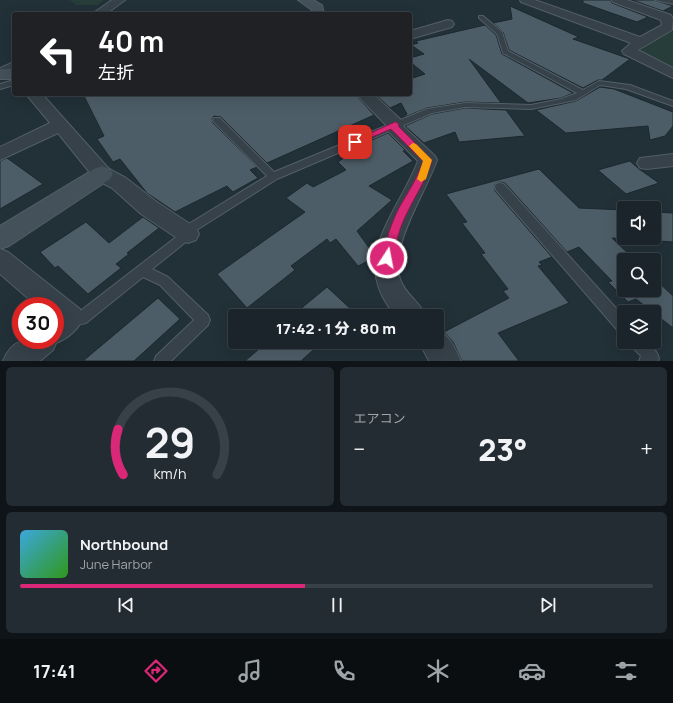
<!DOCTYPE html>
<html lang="ja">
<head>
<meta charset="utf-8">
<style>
  body { margin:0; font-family:Manrope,"Noto Sans JP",sans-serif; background:#232c32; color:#f1f3f6; height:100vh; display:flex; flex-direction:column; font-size:15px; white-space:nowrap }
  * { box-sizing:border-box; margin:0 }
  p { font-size:13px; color:#9fa4a8 }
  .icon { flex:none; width:22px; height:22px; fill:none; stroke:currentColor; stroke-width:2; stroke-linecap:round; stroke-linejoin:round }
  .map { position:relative; height:361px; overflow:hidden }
  .panel { display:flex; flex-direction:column; gap:6px; padding:6px; background:#0e1417; flex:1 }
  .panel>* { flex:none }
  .top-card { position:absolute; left:12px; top:12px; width:400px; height:84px; border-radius:4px; box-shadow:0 4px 16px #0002,0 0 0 1px #384147; background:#202124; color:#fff; overflow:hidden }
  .tools { position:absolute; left:617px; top:201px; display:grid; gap:8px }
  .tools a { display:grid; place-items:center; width:44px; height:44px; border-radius:4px; background:#1a242a; box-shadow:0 4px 16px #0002,0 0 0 1px #384147; font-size:20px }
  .speed { position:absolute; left:12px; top:297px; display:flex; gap:8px; font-size:20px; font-weight:700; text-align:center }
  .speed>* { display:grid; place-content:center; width:52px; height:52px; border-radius:50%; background:#1a242a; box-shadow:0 4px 16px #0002,0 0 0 1px #384147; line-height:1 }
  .speed .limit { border:6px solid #d22; background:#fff; color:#111 }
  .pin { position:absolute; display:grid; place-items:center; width:34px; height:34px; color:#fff; margin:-17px; border-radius:8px; box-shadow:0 2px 6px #0006 }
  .me { position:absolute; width:44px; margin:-22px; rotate:11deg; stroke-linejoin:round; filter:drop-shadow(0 0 3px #0008) }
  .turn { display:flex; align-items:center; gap:14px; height:84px; padding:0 20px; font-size:18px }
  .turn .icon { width:52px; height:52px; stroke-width:2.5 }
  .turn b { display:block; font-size:28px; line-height:34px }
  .big { font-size:30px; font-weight:800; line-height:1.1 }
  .panel .tile { flex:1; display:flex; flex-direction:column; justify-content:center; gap:6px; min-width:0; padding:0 14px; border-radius:6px; background:#232c32 }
  .panel .dial { align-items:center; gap:0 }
  .dial svg { height:104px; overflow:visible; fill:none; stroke:#384147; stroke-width:7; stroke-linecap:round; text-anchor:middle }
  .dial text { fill:#f1f3f6; stroke:none }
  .song { display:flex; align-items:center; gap:12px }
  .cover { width:48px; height:48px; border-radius:6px; background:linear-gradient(135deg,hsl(200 70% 55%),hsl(110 70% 35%)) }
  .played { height:4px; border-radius:2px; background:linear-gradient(90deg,#db2777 45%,#384147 45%) }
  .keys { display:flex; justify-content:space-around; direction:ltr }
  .heat { display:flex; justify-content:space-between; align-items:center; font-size:22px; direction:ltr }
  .panel .tiles { flex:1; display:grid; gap:6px; grid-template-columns:1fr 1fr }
  .tile:last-child { grid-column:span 2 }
  .trip { position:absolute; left:228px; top:309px; width:216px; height:40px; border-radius:4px; background:#1a242a; box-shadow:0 4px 16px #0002,0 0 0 1px #384147; font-weight:800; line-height:40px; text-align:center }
  .menu { display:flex; height:64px; justify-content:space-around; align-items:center; background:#0a0e11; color:#9fa4a8 }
  .menu .icon { width:28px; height:28px }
  .menu .on { color:#db2777 }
  .menu b { font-size:18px; color:#f1f3f6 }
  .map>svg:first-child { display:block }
  .green { fill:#273d39 }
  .building { fill:#4d5d67; stroke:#1d282f }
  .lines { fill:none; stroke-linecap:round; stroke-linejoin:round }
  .lane-casing { stroke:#535f66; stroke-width:2 }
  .street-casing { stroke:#535f66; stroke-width:2 }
  .secondary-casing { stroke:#535f66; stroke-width:2 }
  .lane { fill:#364149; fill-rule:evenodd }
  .street { fill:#364149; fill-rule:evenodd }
  .secondary { fill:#44515b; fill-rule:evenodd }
  .route { fill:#db2777; stroke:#8e194d }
  .slow { fill:#f59e0b }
</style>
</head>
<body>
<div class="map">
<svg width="673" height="361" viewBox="0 0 673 361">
  <rect width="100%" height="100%" fill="#223038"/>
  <path class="green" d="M 70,0 L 104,0 L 98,5 L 76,5 Z
    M 666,30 L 673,33 L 673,70 L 637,53 Z"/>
  <path class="building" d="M 583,0 L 611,0 L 612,3 L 648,17 L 637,22 L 583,3 Z
    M 632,0 L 654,0 L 673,6 L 663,11 Z
    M 510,6 L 579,37 L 573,39 L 630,59 L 602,80 L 598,80 L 583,88 L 509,50 L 503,32 L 493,23 L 512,19 Z
    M 485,25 L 496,35 L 502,54 L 573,93 L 561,98 L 528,103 L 469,59 L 501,103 L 465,102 L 427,108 L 402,118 L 407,114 L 401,103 L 390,108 L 375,94 L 410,94 L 410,79 L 425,74 L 410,62 L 410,58 L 424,54 L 411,45 L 418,43 L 416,41 Z
    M 600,87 L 614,89 L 673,112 L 673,126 L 665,136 L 650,140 L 648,126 L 566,133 L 536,110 L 576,101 Z
    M 83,94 L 355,94 L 374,115 L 267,163 L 221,117 L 214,116 L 212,119 L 213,123 L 257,167 L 250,170 L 258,178 L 233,192 L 227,186 L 175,212 L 147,193 L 120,159 L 113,162 L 97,139 L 104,136 Z
    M 465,108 L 506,110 L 525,136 L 459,142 L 455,132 L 424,143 L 405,126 L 432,114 Z
    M 388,133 L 405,150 L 403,151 L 413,161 L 369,186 L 392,200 L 357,231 L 375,256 L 374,258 L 358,266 L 336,239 L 330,243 L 327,239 L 291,266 L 295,270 L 247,308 L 217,274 L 305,212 L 286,198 L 307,183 L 313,187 L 346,170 L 338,162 L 365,143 Z
    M 7,158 L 43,184 L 0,209 L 0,161 Z
    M 630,161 L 639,169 L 659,183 L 626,194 L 598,170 Z
    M 539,169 L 579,208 L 624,210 L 624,238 L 654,238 L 654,212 L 673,213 L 673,242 L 612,238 L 635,260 L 624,260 L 624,290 L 654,290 L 654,278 L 673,296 L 673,328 L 636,299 L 628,302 L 608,282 L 612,281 L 579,247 L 567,252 L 505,183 L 500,182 L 495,184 L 495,191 L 552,257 L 539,262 L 542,265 L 538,266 L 569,303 L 498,333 L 519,361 L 462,361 L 453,342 L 444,332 L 509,298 L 503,291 L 508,289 L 481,254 L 485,253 L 462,223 L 467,222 L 446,194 Z
    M 143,217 L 159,228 L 127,253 L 129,254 L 116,264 L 121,268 L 88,294 L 58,266 L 55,268 L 40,252 L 86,222 L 109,243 Z
    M 327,287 L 354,312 L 349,316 L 292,316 Z
    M 158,298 L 180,319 L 134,361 L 83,361 Z
    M 267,342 L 322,342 L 301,361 L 245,361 Z"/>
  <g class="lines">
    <g class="lane-casing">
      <path id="lane" d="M 655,0 L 673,0 L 673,4 Z
        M 479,16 L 483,16 L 502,32 L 508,51 L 583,90 L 599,81 L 630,85 L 673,101 L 673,106 L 626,89 L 600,85 L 576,100 L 531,109 L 465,107 L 432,113 L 277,179 L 195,231 L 192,237 L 152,269 L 168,277 L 208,315 L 210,320 L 208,325 L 171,361 L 154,361 L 156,356 L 194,320 L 160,285 L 143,277 L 86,323 C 79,325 73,325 66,323 L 64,318 L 66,313 L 79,312 L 184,231 L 187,225 L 267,176 L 214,122 L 213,120 L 214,118 L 220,118 L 274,172 L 427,109 L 465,103 L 531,105 L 561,99 L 577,93 L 503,53 L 497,34 L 479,18 Z
        M 14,80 L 14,85 L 0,89 L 0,84 Z
        M 500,183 L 504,184 L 624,317 L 624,334 L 619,332 L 496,190 L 495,187 L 496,184 Z
        M 630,342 L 647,342 L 657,353 L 659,358 L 658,361 L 639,361 L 641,356 L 632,347 Z"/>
    </g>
    <g class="street-casing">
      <path id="street" d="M 112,0 L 125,0 L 106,14 L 92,14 Z
        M 520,0 L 535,0 L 640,37 L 662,25 L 661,20 L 613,2 L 612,0 L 627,0 L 671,15 L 673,19 L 672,30 L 638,50 L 673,68 L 673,78 L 624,54 L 622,51 L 631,43 L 521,2 Z
        M 448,20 L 452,21 L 454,24 L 452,27 L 410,39 L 410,31 Z
        M 14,62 L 14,72 L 7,76 L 0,77 L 0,68 Z
        M 26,94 L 42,94 L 109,169 L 126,178 L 157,202 L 196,228 L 199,234 L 196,240 L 188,243 L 180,240 L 141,214 L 112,188 L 95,179 L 58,133 L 0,160 L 0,147 L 50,123 Z
        M 356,94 L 373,94 L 401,120 L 404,127 L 435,156 L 437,160 C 426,192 389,246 400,279 C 405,294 420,302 426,316 L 396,316 C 347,260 397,215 418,161 L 389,132 L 386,125 Z
        M 673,154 L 673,166 L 647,169 L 640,168 L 637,163 L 640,158 Z
        M 0,249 L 8,252 L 80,309 L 83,318 C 78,330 68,338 56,343 L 53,350 L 40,361 L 3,361 C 14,334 31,340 55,340 L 55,306 L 37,306 L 0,274 Z
        M 437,330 C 449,334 456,350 461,361 L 429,361 L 419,342 L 437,342 Z"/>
    </g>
    <g class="secondary-casing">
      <path id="secondary" d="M 298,0 L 313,0 L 322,5 L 324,14 L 312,14 L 312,10 Z
        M 0,69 L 14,69 L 14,79 L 0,79 Z
        M 102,166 L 110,169 L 113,174 L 110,179 L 9,246 L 0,249 L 0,226 L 94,169 Z"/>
    </g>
    <use href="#lane" class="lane"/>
    <use href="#street" class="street"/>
    <use href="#secondary" class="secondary"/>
  </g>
  <path class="route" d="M 395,122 L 398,123 L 399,127 L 432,160 C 427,179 416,194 408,211 C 400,226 396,241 393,258 L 391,261 L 387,263 L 383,261 L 382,258 C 386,240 391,224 399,208 C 408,192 418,178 423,161 L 391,129 L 358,143 L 352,143 L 351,142 Z"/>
  <path class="slow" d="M 413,143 L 416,144 L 432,160 L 426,179 L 421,182 L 417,179 L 423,161 L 409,146 Z"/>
</svg>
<div class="tools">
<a><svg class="icon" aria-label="sound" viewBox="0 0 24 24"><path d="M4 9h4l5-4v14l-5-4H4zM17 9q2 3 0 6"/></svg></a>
<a><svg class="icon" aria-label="search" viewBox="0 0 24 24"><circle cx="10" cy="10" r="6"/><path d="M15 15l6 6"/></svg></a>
<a><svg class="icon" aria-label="layers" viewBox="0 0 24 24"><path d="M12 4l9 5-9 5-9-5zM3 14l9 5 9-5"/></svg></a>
</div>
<div class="speed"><div class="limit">30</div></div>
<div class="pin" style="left:355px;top:142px;background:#d93025"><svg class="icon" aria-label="arrive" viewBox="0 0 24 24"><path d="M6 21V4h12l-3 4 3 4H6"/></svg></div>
<svg class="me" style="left:387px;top:258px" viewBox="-20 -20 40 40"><circle r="17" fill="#db2777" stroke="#fff" stroke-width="3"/><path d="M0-11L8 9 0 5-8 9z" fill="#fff"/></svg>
<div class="trip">17:42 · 1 分 · 80 m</div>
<div class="top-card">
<div class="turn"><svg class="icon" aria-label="left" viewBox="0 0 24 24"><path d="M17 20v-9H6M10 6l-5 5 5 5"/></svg><div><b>40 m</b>左折</div></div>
</div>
</div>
<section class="panel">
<div class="tiles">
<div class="tile dial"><svg viewBox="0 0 100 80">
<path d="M14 69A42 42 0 1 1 86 69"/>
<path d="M14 69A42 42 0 0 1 10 34" stroke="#db2777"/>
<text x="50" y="56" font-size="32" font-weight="700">29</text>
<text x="50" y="72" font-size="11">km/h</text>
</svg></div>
<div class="tile"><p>エアコン</p>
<div class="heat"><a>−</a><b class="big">23°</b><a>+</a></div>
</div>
<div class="tile">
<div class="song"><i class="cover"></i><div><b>Northbound</b><p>June Harbor</p></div></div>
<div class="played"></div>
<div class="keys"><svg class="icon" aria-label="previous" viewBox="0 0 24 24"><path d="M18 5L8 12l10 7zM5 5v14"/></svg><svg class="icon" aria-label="pause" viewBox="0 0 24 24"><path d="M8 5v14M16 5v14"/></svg><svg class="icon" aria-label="next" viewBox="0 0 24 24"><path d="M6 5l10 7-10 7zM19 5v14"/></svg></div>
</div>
</div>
</section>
<nav class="menu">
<b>17:41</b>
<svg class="icon on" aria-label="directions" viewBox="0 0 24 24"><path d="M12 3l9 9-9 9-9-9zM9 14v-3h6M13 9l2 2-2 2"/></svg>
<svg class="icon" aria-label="music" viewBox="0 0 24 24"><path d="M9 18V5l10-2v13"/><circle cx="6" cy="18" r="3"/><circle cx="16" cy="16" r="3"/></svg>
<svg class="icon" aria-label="phone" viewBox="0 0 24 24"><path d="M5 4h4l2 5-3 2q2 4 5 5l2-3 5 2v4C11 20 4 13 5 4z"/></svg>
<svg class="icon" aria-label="climate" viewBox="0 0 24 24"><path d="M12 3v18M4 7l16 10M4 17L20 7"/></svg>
<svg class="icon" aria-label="car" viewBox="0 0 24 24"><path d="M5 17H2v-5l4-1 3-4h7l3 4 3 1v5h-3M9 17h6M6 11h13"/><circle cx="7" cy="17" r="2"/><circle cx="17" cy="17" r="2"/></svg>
<svg class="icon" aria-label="filters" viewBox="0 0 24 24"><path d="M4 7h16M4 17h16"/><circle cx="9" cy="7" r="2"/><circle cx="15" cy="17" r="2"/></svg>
</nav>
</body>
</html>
